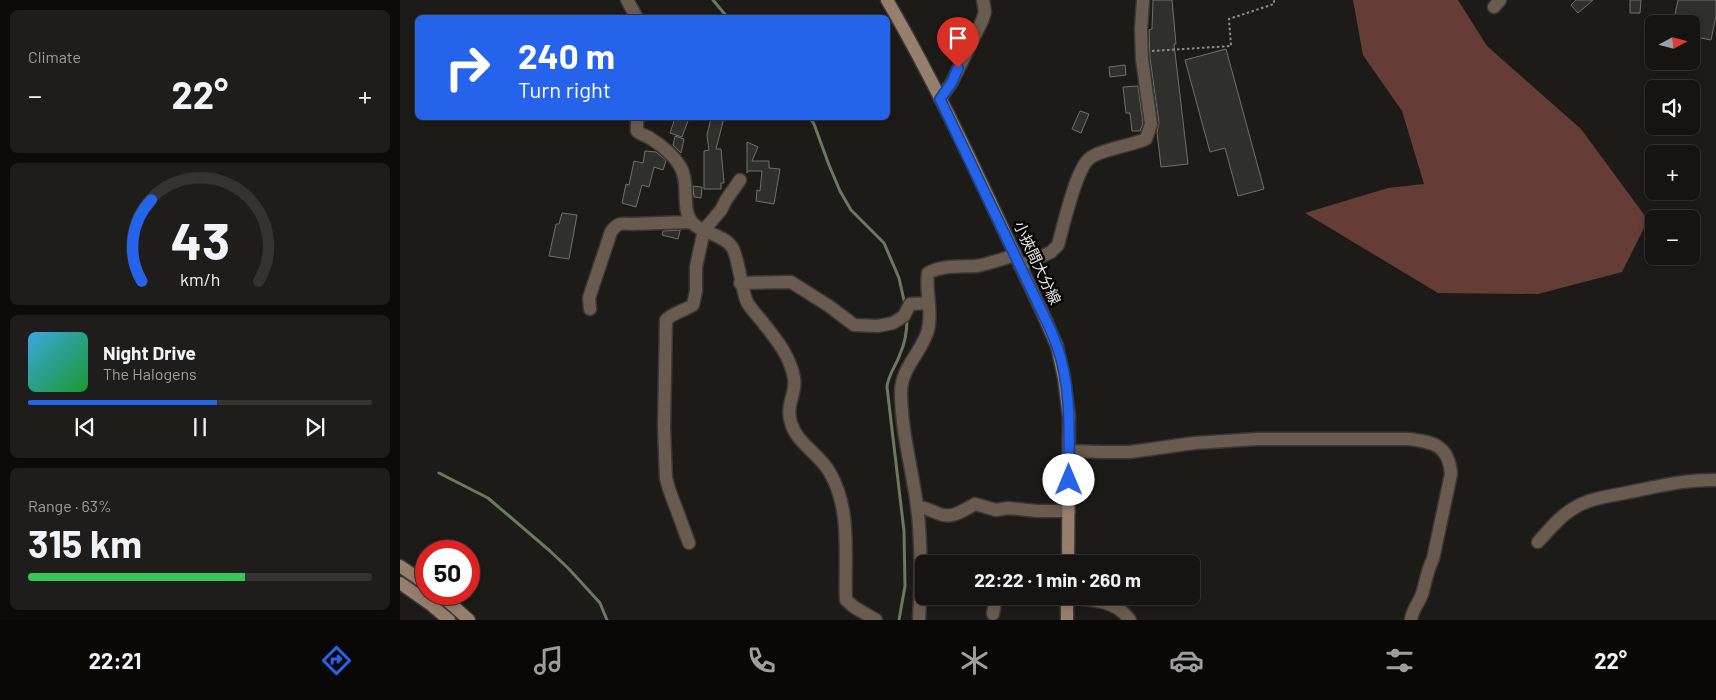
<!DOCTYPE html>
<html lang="en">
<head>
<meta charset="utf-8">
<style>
  body { margin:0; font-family:Barlow,"Noto Sans JP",sans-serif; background:#1f1d1b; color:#f1f3f6; height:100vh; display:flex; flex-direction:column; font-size:19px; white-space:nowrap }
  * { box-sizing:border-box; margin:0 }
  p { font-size:16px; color:#9e9e9f }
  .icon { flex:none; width:28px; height:28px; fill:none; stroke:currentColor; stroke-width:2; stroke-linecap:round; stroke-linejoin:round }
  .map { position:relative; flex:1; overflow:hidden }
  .drawer { display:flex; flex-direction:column; gap:10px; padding:10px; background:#0c0b0a; width:400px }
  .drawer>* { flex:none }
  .guide { position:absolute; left:15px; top:15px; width:475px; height:105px; border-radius:8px; box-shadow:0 2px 8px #0003,0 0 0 1px #353332; background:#2563eb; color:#fff; overflow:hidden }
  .needle { width:32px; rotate:83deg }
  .tools { position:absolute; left:1245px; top:15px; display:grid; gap:10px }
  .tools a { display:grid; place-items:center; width:55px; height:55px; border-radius:8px; background:#161412; box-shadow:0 2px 8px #0003,0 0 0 1px #353332; font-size:25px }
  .speed { position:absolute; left:15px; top:540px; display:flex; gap:10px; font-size:25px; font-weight:700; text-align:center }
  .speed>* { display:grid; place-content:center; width:65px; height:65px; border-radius:50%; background:#161412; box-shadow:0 2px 8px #0003,0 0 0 1px #353332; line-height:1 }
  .speed .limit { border:8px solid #d22; background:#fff; color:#111 }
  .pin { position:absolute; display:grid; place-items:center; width:42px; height:42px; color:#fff; margin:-51px -21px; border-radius:50% 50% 50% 0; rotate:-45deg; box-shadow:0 0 5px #0007 }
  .pin .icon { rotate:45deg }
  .me { position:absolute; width:55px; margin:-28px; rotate:0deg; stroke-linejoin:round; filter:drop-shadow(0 0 4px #0008) }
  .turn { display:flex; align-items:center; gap:18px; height:105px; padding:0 20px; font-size:22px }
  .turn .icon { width:65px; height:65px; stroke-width:2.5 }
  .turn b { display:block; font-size:35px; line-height:42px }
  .big { font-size:38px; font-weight:700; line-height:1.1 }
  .drawer .card { flex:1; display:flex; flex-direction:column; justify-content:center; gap:8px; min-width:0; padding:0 18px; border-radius:8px; background:#1f1d1b }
  .drawer .dial { align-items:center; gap:0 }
  .dial svg { height:130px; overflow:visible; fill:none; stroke:#353332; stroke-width:7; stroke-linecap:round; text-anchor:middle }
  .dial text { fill:#f1f3f6; stroke:none }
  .song { display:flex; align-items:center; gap:15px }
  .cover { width:60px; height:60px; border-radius:8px; background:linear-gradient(135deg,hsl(200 70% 55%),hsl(130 70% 35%)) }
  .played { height:5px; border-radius:2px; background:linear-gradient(90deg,#2563eb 55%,#353332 55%) }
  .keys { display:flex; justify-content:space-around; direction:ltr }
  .heat { display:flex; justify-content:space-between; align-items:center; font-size:28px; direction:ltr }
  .charge { height:8px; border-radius:4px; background:linear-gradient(90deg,#34c759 63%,#353332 0) }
  .trip { position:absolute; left:515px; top:555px; width:285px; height:50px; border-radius:8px; background:#161412; box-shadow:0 2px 8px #0003,0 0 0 1px #353332; font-weight:700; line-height:50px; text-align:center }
  .tab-bar { display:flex; height:80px; justify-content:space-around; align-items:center; background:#090807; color:#9e9e9f }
  .tab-bar .icon { width:35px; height:35px }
  .tab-bar .on { color:#2563eb }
  .tab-bar b { font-size:22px; color:#f1f3f6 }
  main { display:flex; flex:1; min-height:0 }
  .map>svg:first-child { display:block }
  .forest { fill:#653d36 }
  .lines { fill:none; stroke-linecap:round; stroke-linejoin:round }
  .stream { stroke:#6c785f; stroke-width:3 }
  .building { fill:#2f2f2b; stroke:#70706b }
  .street-casing { stroke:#3a3835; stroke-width:15 }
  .secondary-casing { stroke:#3a3835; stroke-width:15 }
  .path { stroke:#8d8c89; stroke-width:2; stroke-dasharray:2.5 2.5; stroke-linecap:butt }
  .street { stroke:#6a5b50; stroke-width:12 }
  .secondary { stroke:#977f6e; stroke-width:12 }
  .route-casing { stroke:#184099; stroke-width:12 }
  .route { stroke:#2563eb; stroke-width:9 }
  .labels { text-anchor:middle; stroke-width:5; stroke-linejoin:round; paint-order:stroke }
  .street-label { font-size:15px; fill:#e9e8e5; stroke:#070605 }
</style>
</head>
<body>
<main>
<section class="drawer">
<div class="card"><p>Climate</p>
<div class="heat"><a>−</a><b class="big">22°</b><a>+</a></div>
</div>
<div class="card dial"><svg viewBox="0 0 100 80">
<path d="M14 69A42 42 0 1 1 86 69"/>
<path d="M14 69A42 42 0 0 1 20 19" stroke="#2563eb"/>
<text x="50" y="56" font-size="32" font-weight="700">43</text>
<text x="50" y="72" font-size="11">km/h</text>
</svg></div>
<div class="card">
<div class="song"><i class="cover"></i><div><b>Night Drive</b><p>The Halogens</p></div></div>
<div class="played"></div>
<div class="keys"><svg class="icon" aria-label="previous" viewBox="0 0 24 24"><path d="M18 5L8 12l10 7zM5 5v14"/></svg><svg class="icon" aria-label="pause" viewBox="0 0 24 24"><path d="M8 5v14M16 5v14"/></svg><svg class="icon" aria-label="next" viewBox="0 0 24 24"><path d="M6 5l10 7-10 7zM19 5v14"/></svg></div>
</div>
<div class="card"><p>Range · 63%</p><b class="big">315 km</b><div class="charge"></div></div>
</section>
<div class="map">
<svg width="1316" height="620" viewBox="0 0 1316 620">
  <rect width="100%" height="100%" fill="#1d1b18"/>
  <path class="forest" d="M 953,0 L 1058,0 L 1087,46 L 1181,129 L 1248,220 L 1222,272 L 1138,294 L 1038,293 L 905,213 L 988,188 L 1024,184 L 1002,111 L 963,55 Z"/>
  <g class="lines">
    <path class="stream" d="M 313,0 L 328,18
      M 410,118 L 414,124 L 429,165 L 440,191 L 451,210 L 484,243 L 499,278 L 505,305
      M 39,473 L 88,498 L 150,551 L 169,569 L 200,603 L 207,620
      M 499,620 L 505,586 L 504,531 L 487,387 C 488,375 496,366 500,354 C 505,343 507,331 507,319"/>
  </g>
  <path class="building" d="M 753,0 L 772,0 L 776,44 L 774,44 L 788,164 L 761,167 L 757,132 L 759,123 L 750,58 L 749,30 L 752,29 Z
    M 1176,0 L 1193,0 L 1178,13 L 1171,5 Z
    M 1230,0 L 1241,0 L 1240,13 L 1230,13 Z
    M 1278,0 L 1316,0 L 1316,16 L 1311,40 L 1291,36 L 1294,23 L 1274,19 Z
    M 559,20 L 570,26 L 559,50 L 547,43 Z
    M 826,49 L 864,189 L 838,196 L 825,148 L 810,152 L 785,60 Z
    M 725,65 L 726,75 L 710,77 L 709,67 Z
    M 738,86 L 743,123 L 740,131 L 732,131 L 730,113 L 726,113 L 723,87 Z
    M 680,111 L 689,114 L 681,133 L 672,129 Z
    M 275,118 L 289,118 L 282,137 L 270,133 Z
    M 311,118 L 324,118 L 316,149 L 321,149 L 324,183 L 321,183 L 321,189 L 304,189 L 304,151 L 309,150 L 307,135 Z
    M 275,136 L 284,139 L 281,153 L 273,145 Z
    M 347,142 L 358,147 L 352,161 L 369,161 L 369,168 L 380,169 L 374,204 L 356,201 L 357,190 L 360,191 L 362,171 L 348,171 L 347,173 Z
    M 245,151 L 256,152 L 265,159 L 266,161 L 263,170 L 254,167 L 249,187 L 242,185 L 236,207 L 222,203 L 226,184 L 229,185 L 234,161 L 243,163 Z
    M 293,186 L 302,187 L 301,198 L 294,197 Z
    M 162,213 L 177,215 L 169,259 L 149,256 L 156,224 L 159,224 Z
    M 263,231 L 280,230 L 280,231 L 278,239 L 262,235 Z"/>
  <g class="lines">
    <g class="street-casing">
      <path id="street" d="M 227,0 L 237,18
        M 1094,7 L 1100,0
        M 540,99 L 552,82 L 582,21 L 585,12 L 583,0
        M 237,118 L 237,131 C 241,135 245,135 250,138 C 261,145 273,154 280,166 C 290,182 281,207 291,221 C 299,233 322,233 332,247 C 338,255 341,288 347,302 C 350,308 356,314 361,320 C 375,338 390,355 394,378 C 397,394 385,404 391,423 C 397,444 420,454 430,473 C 452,511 444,558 446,600 L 454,607 L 476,620
        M 620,266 L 651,252 L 658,245 C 663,227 676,168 690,158 C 702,149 730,146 746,139 L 751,124 L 742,59 L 741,29 L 743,0
        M 340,283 L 391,282 L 429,306 L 454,325 L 478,326 L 493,323 L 504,316 L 510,304 L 529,303
        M 190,309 L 189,298 L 211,232 C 217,223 221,223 231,224 L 291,222
        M 669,451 L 702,452 L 730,452 L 794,443 L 857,439 L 1009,439 C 1033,442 1049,445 1051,474 L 1033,559 C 1027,570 1026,582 1022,594 C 1019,603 1012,610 1011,620
        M 517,507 C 524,507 530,510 537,513 C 551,520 562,511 575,504 L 596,510 L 608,508 L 637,511 L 669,511
        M 1138,542 C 1149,530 1160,516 1174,508 C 1188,499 1209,496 1225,493 C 1255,487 1286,479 1316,480
        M 289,543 L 269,489 L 266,478 L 264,427 L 266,320 C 271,314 285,310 293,305 L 296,291 L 296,267 L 304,230 L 321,210 L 326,200 L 340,180
        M 667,597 C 690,600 715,599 730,620
        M 593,614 L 595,601 L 599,596
        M 519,620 C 521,582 522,544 517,506 C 512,468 501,430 501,392 C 501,368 522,352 528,330 C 533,310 525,292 528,273 C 542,265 560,267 576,266 C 589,264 602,259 615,255"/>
    </g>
    <g class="secondary-casing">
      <path id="secondary" d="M 487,0 C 546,101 593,209 643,314 L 657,346 L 664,378 L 669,417 L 668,564
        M 0,566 L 26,584
        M 0,583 L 30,604 L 49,620
        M 40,594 L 69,620
        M 667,620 L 667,596"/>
    </g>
    <path class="path" d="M 752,51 L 831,46 L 829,19 L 874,4 L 874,0"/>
    <use href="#street" class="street"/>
    <use href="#secondary" class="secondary"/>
  </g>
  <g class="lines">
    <g class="route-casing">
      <path id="route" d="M 558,68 L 552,82 L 540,99 L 643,314 C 648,324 653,335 657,346 C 672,388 669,436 669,480"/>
    </g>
    <use href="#route" class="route"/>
  </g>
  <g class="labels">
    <g class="street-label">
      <text transform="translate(637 263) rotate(65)" y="5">小挾間大分線</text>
    </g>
  </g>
</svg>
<div class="tools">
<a><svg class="needle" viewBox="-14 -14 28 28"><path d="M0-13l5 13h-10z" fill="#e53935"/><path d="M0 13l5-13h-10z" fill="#9e9e9f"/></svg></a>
<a><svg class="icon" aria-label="sound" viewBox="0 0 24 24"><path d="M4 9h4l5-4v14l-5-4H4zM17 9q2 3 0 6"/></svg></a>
<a>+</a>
<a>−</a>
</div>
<div class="speed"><div class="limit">50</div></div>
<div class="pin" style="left:558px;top:68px;background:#d93025"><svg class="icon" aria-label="arrive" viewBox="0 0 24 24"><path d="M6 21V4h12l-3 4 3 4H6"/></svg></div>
<svg class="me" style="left:669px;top:480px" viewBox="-20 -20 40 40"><circle r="19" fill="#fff"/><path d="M0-13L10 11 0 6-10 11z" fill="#2563eb"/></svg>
<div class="trip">22:22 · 1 min · 260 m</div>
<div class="guide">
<div class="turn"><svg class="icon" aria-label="right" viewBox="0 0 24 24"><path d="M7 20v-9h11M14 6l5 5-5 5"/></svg><div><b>240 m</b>Turn right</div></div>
</div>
</div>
</main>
<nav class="tab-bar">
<b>22:21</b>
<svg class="icon on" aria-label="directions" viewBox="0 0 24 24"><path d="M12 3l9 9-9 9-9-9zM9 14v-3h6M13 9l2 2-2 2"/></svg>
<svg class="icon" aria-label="music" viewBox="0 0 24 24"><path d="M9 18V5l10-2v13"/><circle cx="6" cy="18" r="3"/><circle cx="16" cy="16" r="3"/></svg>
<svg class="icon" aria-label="phone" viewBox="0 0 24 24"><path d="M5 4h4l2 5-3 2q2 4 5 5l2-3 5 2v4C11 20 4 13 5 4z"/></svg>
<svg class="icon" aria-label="climate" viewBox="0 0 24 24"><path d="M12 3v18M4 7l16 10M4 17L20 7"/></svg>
<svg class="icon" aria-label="car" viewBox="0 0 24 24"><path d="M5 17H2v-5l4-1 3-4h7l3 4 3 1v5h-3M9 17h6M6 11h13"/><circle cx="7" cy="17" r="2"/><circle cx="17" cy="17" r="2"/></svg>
<svg class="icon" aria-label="filters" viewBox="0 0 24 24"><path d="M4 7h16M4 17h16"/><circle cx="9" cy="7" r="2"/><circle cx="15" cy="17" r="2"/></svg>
<b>22°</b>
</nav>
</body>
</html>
